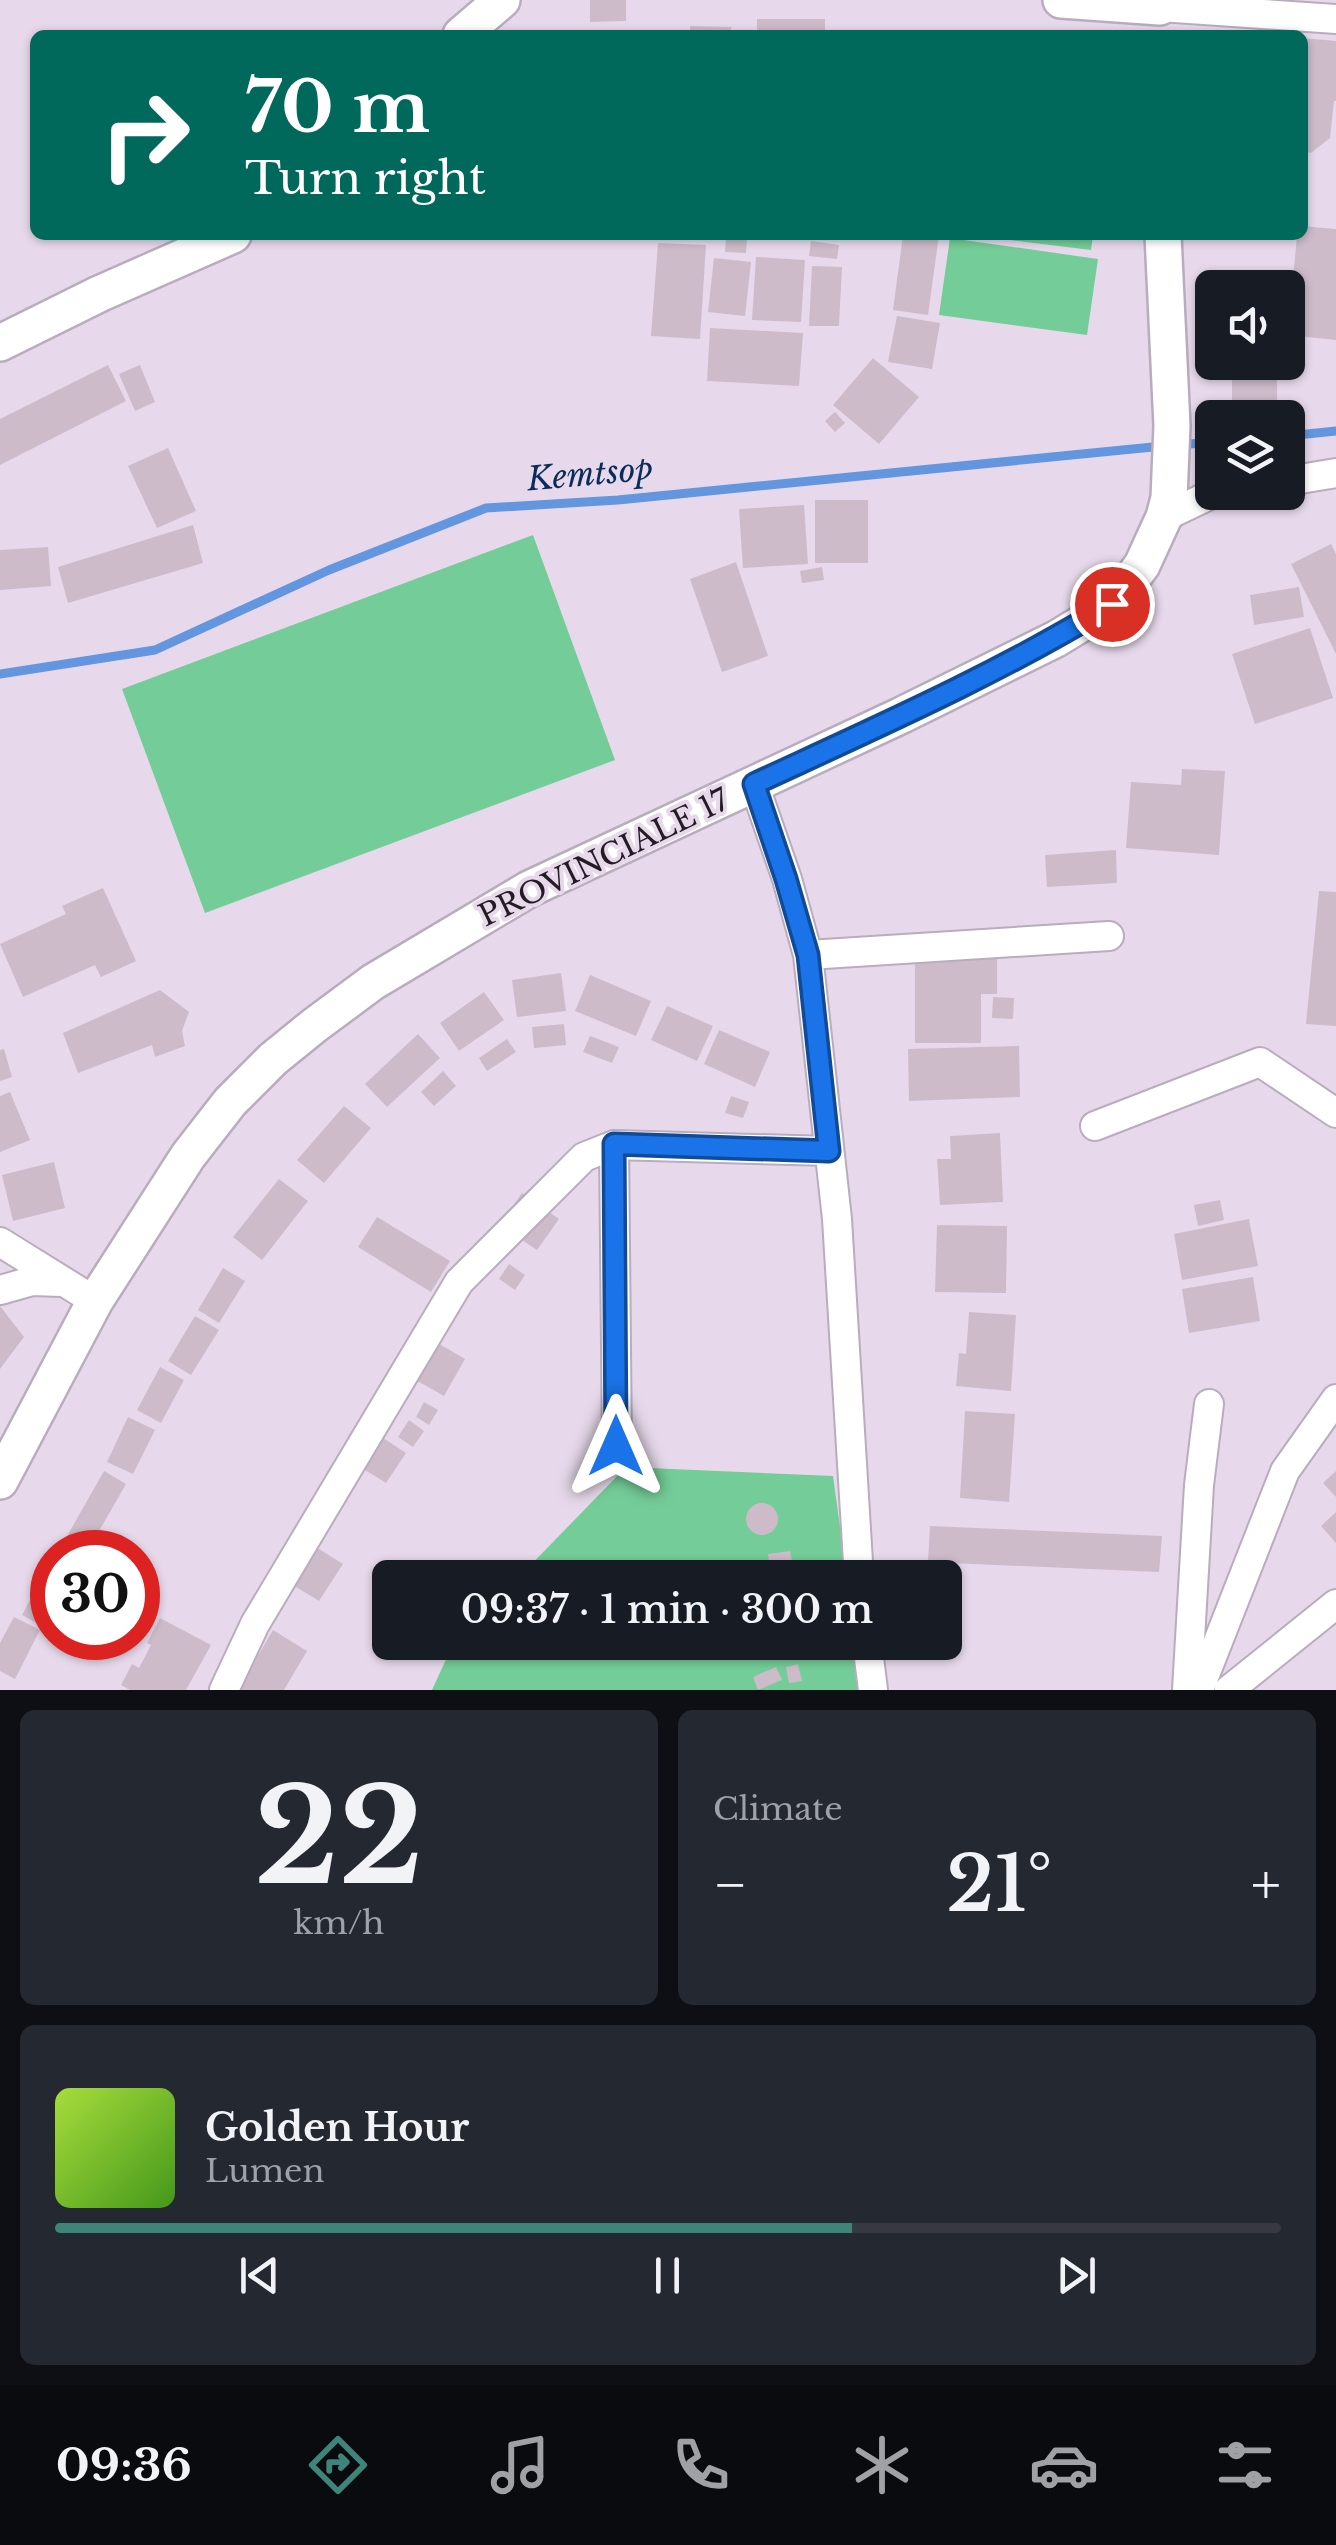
<!DOCTYPE html>
<html lang="en">
<head>
<meta charset="utf-8">
<style>
  body { margin:0; font-family:"Libre Baskerville",serif; background:#242831; color:#f1f3f6; height:100vh; display:flex; flex-direction:column; font-size:38px; white-space:nowrap }
  * { box-sizing:border-box; margin:0 }
  p { font-size:32px; color:#9ea1a6 }
  .icon { flex:none; width:55px; height:55px; fill:none; stroke:currentColor; stroke-width:2; stroke-linecap:round; stroke-linejoin:round }
  .map { position:relative; height:1690px; overflow:hidden }
  .details { display:flex; flex-direction:column; gap:20px; padding:20px; background:#0d0f14; flex:1 }
  .details>* { flex:none }
  .banner { position:absolute; left:30px; top:30px; width:1278px; height:210px; border-radius:15px; box-shadow:0 2px 8px #0004; background:#00695c; color:#fff; overflow:hidden }
  .buttons { position:absolute; left:1195px; top:270px; display:grid; gap:20px }
  .buttons a { display:grid; place-items:center; width:110px; height:110px; border-radius:15px; background:#171b24; box-shadow:0 2px 8px #0004; font-size:50px }
  .speed { position:absolute; left:30px; top:1530px; display:flex; gap:20px; font-size:50px; font-weight:700; text-align:center }
  .speed>* { display:grid; place-content:center; width:130px; height:130px; border-radius:50%; background:#171b24; box-shadow:0 2px 8px #0004; line-height:1 }
  .speed .limit { border:15px solid #d22; background:#fff; color:#111 }
  .pin { position:absolute; display:grid; place-items:center; width:85px; height:85px; color:#fff; margin:-42px; border:5px solid #fff; border-radius:50%; box-shadow:0 2px 10px #0007 }
  .me { position:absolute; width:110px; margin:-55px; rotate:0deg; stroke-linejoin:round; filter:drop-shadow(0 0 8px #0008) }
  .turn { display:flex; align-items:center; gap:35px; height:210px; padding:0 50px; font-size:45px }
  .turn .icon { width:130px; height:130px; stroke-width:2.5 }
  .turn b { display:block; font-size:70px; line-height:85px }
  .big { font-size:75px; font-weight:600; line-height:1.1 }
  .details .widget { flex:1; display:flex; flex-direction:column; justify-content:center; gap:15px; min-width:0; padding:0 35px; border-radius:15px; background:#242831 }
  .details .dial { align-items:center; gap:0 }
  .dial b { font-size:130px; line-height:1 }
  .song { display:flex; align-items:center; gap:30px }
  .cover { width:120px; height:120px; border-radius:15px; background:linear-gradient(135deg,hsl(80 70% 55%),hsl(100 70% 35%)) }
  .played { height:10px; border-radius:5px; background:linear-gradient(90deg,#3f8479 65%,#363941 65%) }
  .keys { display:flex; justify-content:space-around; direction:ltr }
  .heat { display:flex; justify-content:space-between; align-items:center; font-size:55px; direction:ltr }
  .details .tiles { flex:1; display:grid; gap:20px; grid-template-columns:1fr 1fr }
  .widget:last-child { grid-column:span 2 }
  .trip { position:absolute; left:372px; top:1560px; width:590px; height:100px; border-radius:15px; background:#171b24; box-shadow:0 2px 8px #0004; font-weight:600; line-height:100px; text-align:center }
  .dock { display:flex; height:160px; justify-content:space-around; align-items:center; background:#090b0e; color:#9ea1a6 }
  .dock .icon { width:70px; height:70px }
  .dock .on { color:#3f8479 }
  .dock b { font-size:45px; color:#f1f3f6 }
  .map>svg:first-child { display:block }
  .green { fill:#74cd98 }
  .lines { fill:none; stroke-linecap:round; stroke-linejoin:round }
  .stream { stroke:#6396de; stroke-width:9 }
  .building { fill:#cdbbca }
  .minor-casing { stroke:#b9acbd; stroke-width:32 }
  .major-casing { stroke:#b9acbd; stroke-width:40 }
  .minor { stroke:#fff; stroke-width:28 }
  .major { stroke:#fff; stroke-width:35 }
  .route-casing { stroke:#114b97; stroke-width:25 }
  .route { stroke:#1a73e8; stroke-width:18 }
  .labels { text-anchor:middle; stroke-width:8; stroke-linejoin:round; paint-order:stroke }
  .street-label { font-size:30px; fill:#221d23; stroke:#e7d9eb }
  .water-label { font-size:32px; font-style:italic; fill:#092c59; stroke:#e7d9eb }
</style>
</head>
<body>
<div class="map">
<svg width="1336" height="1690" viewBox="0 0 1336 1690">
  <rect width="100%" height="100%" fill="#e7d9eb"/>
  <path class="green" d="M 969,235 L 1093,235 L 1091,250 Z
    M 950,238 L 1098,259 L 1087,335 L 939,315 Z
    M 533,535 L 615,760 L 205,913 L 122,689 Z
    M 626,1467 L 833,1476 L 847,1577 L 518,1578 Z
    M 454,1642 L 856,1643 L 862,1690 L 432,1690 Z"/>
  <g class="lines">
    <path class="stream" d="M 1288,436 L 1336,431
      M 1179,445 L 1212,442
      M 0,674 L 155,650 L 329,570 L 486,508 L 618,500 L 1163,446"/>
  </g>
  <path class="building" d="M 590,0 L 626,0 L 626,21 L 590,22 Z
    M 757,19 L 825,19 L 825,35 L 757,35 Z
    M 690,26 L 731,27 L 731,35 L 690,35 Z
    M 1302,38 L 1336,41 L 1336,101 L 1334,101 L 1330,138 L 1311,153 L 1302,151 Z
    M 1302,226 L 1336,229 L 1336,340 L 1288,335 L 1297,235 L 1302,235 Z
    M 903,235 L 939,235 L 928,315 L 893,310 Z
    M 726,237 L 747,238 L 746,253 L 725,252 Z
    M 811,241 L 839,245 L 837,259 L 809,256 Z
    M 658,243 L 706,245 L 700,339 L 651,336 Z
    M 756,257 L 805,260 L 801,322 L 752,320 Z
    M 714,258 L 751,262 L 745,316 L 708,312 Z
    M 812,266 L 842,267 L 839,326 L 809,326 Z
    M 897,316 L 940,323 L 932,369 L 888,362 Z
    M 710,328 L 803,333 L 799,386 L 707,381 Z
    M 873,358 L 919,397 L 879,444 L 833,405 Z
    M 108,365 L 126,401 L 0,465 L 0,419 Z
    M 140,365 L 155,402 L 135,411 L 119,374 Z
    M 1232,379 L 1277,379 L 1277,406 L 1232,406 Z
    M 835,412 L 845,423 L 835,432 L 825,421 Z
    M 168,448 L 196,511 L 157,528 L 128,466 Z
    M 815,500 L 868,500 L 868,563 L 815,563 Z
    M 804,505 L 808,564 L 743,568 L 739,509 Z
    M 193,525 L 203,563 L 68,603 L 58,567 Z
    M 1331,544 L 1336,554 L 1336,654 L 1291,564 Z
    M 48,547 L 51,586 L 0,590 L 0,550 Z
    M 736,562 L 768,656 L 722,672 L 690,579 Z
    M 822,567 L 824,580 L 802,583 L 800,571 Z
    M 1299,587 L 1304,617 L 1254,625 L 1250,595 Z
    M 1310,628 L 1333,698 L 1255,724 L 1232,654 Z
    M 1182,769 L 1225,771 L 1219,855 L 1126,848 L 1131,782 L 1181,785 Z
    M 1116,850 L 1117,883 L 1047,887 L 1045,855 Z
    M 103,888 L 136,961 L 101,977 L 95,965 L 23,997 L 0,944 L 66,914 L 62,906 Z
    M 1319,891 L 1336,892 L 1336,1026 L 1306,1024 Z
    M 997,956 L 997,994 L 981,994 L 981,1043 L 915,1043 L 915,957 Z
    M 561,973 L 566,1011 L 517,1017 L 512,980 Z
    M 590,975 L 651,1001 L 636,1036 L 575,1011 Z
    M 160,990 L 189,1012 L 182,1031 L 185,1046 L 155,1057 L 152,1045 L 78,1073 L 63,1033 Z
    M 484,992 L 504,1020 L 459,1051 L 440,1023 Z
    M 993,997 L 1014,998 L 1013,1019 L 992,1018 Z
    M 667,1006 L 713,1026 L 697,1061 L 651,1040 Z
    M 564,1024 L 566,1045 L 534,1048 L 532,1027 Z
    M 719,1030 L 770,1052 L 755,1087 L 704,1064 Z
    M 418,1034 L 440,1058 L 387,1107 L 365,1084 Z
    M 590,1036 L 619,1047 L 612,1063 L 583,1052 Z
    M 507,1039 L 516,1052 L 487,1071 L 479,1058 Z
    M 1019,1046 L 1020,1097 L 909,1101 L 908,1049 Z
    M 4,1049 L 12,1077 L 0,1081 L 0,1050 Z
    M 443,1071 L 456,1086 L 434,1106 L 421,1092 Z
    M 10,1092 L 30,1140 L 0,1152 L 0,1096 Z
    M 731,1096 L 749,1102 L 743,1118 L 725,1113 Z
    M 344,1106 L 371,1128 L 324,1183 L 297,1160 Z
    M 1000,1133 L 1003,1202 L 940,1205 L 937,1159 L 951,1159 L 950,1136 Z
    M 54,1162 L 65,1208 L 13,1221 L 2,1175 Z
    M 279,1179 L 308,1201 L 262,1260 L 233,1237 Z
    M 522,1193 L 559,1219 L 537,1250 L 500,1225 Z
    M 1220,1200 L 1224,1220 L 1198,1226 L 1194,1205 Z
    M 377,1217 L 450,1261 L 431,1292 L 358,1247 Z
    M 1249,1219 L 1258,1266 L 1182,1280 L 1174,1234 Z
    M 937,1225 L 1007,1226 L 1006,1293 L 935,1292 Z
    M 509,1264 L 525,1275 L 515,1290 L 499,1279 Z
    M 223,1268 L 245,1281 L 219,1323 L 198,1310 Z
    M 1253,1277 L 1260,1321 L 1189,1333 L 1182,1289 Z
    M 0,1306 L 24,1337 L 0,1369 Z
    M 969,1312 L 1016,1315 L 1011,1391 L 956,1386 L 959,1353 L 966,1354 Z
    M 195,1316 L 219,1330 L 191,1375 L 168,1361 Z
    M 436,1342 L 465,1359 L 444,1396 L 414,1379 Z
    M 160,1367 L 184,1380 L 161,1423 L 137,1410 Z
    M 424,1402 L 438,1410 L 429,1425 L 416,1417 Z
    M 965,1411 L 1015,1414 L 1009,1502 L 960,1498 Z
    M 128,1417 L 155,1430 L 133,1474 L 107,1462 Z
    M 409,1420 L 424,1431 L 413,1447 L 398,1437 Z
    M 377,1434 L 406,1453 L 386,1483 L 357,1465 Z
    M 104,1471 L 126,1484 L 87,1552 L 58,1552 Z
    M 1336,1471 L 1336,1497 L 1323,1483 Z
    M746 1519a16 16 0 1 1 32 0a16 16 0 1 1-32 0Z
    M 1336,1512 L 1336,1543 L 1321,1526 Z
    M 930,1526 L 1162,1536 L 1159,1572 L 928,1562 Z
    M 311,1544 L 343,1564 L 319,1601 L 288,1582 Z
    M 790,1551 L 793,1567 L 770,1570 L 768,1554 Z
    M 47,1569 L 52,1572 L 52,1611 L 44,1627 L 22,1615 Z
    M 14,1617 L 40,1630 L 15,1679 L 0,1671 L 0,1643 Z
    M 160,1618 L 211,1645 L 186,1690 L 130,1690 L 121,1685 L 132,1664 L 139,1668 L 151,1645 L 147,1643 Z
    M 273,1630 L 307,1651 L 284,1690 L 238,1690 Z
    M 798,1664 L 802,1681 L 789,1683 L 786,1667 Z
    M 776,1667 L 782,1680 L 758,1690 L 753,1677 Z"/>
  <g class="lines">
    <g class="minor-casing">
      <path id="minor" d="M 1160,7 L 1336,19
        M 1288,481 L 1336,473
        M 1164,517 L 1216,492
        M 754,784 L 787,879 L 808,955 L 837,1219 L 859,1578
        M 808,955 L 1109,936
        M 1095,1126 L 1260,1062 L 1336,1113
        M 614,1145 L 617,1447
        M 0,1242 L 95,1301
        M 0,1290 L 32,1281 L 62,1282
        M 867,1642 L 873,1690
        M 224,1690 L 255,1624 L 459,1282 L 584,1157 L 614,1145 L 829,1151
        M 1187,1690 L 1199,1485 L 1209,1404
        M 1199,1690 L 1285,1471 L 1336,1399
        M 1229,1690 L 1336,1604"/>
    </g>
    <g class="major-casing">
      <path id="major" d="M 1061,0 L 1160,7
        M 461,35 L 502,0
        M 0,343 L 99,294 L 233,235
        M 0,1481 L 95,1301 L 188,1156 L 230,1102 L 273,1059 L 315,1025 L 373,982 L 529,889 L 900,716 L 1056,639 L 1112,605 L 1142,565 L 1164,517 L 1169,498 L 1172,426 L 1163,235"/>
    </g>
    <use href="#minor" class="minor"/>
    <use href="#major" class="major"/>
  </g>
  <g class="lines">
    <g class="route-casing">
      <path id="route" d="M 616,1446 L 614,1144 L 829,1151 L 808,955 L 786,879 L 754,784 C 875,728 998,674 1112,604"/>
    </g>
    <use href="#route" class="route"/>
  </g>
  <g class="labels">
    <g class="street-label">
      <text transform="translate(604 858) rotate(-26)" y="10">PROVINCIALE 17</text>
    </g>
    <g class="water-label">
      <text transform="translate(590 474) rotate(-5)" y="11">Kemtsop</text>
    </g>
  </g>
</svg>
<div class="buttons">
<a><svg class="icon" aria-label="sound" viewBox="0 0 24 24"><path d="M4 9h4l5-4v14l-5-4H4zM17 9q2 3 0 6"/></svg></a>
<a><svg class="icon" aria-label="layers" viewBox="0 0 24 24"><path d="M12 4l9 5-9 5-9-5zM3 14l9 5 9-5"/></svg></a>
</div>
<div class="speed"><div class="limit">30</div></div>
<div class="pin" style="left:1112px;top:604px;background:#d93025"><svg class="icon" aria-label="arrive" viewBox="0 0 24 24"><path d="M6 21V4h12l-3 4 3 4H6"/></svg></div>
<svg class="me" style="left:616px;top:1446px" viewBox="-20 -20 40 40"><path d="M0-17L14 15 0 8-14 15z" fill="#1a73e8" stroke="#fff" stroke-width="4"/></svg>
<div class="trip">09:37 · 1 min · 300 m</div>
<div class="banner">
<div class="turn"><svg class="icon" aria-label="right" viewBox="0 0 24 24"><path d="M7 20v-9h11M14 6l5 5-5 5"/></svg><div><b>70 m</b>Turn right</div></div>
</div>
</div>
<section class="details">
<div class="tiles">
<div class="widget dial"><b>22</b><p>km/h</p></div>
<div class="widget"><p>Climate</p>
<div class="heat"><a>−</a><b class="big">21°</b><a>+</a></div>
</div>
<div class="widget">
<div class="song"><i class="cover"></i><div><b>Golden Hour</b><p>Lumen</p></div></div>
<div class="played"></div>
<div class="keys"><svg class="icon" aria-label="previous" viewBox="0 0 24 24"><path d="M18 5L8 12l10 7zM5 5v14"/></svg><svg class="icon" aria-label="pause" viewBox="0 0 24 24"><path d="M8 5v14M16 5v14"/></svg><svg class="icon" aria-label="next" viewBox="0 0 24 24"><path d="M6 5l10 7-10 7zM19 5v14"/></svg></div>
</div>
</div>
</section>
<nav class="dock">
<b>09:36</b>
<svg class="icon on" aria-label="directions" viewBox="0 0 24 24"><path d="M12 3l9 9-9 9-9-9zM9 14v-3h6M13 9l2 2-2 2"/></svg>
<svg class="icon" aria-label="music" viewBox="0 0 24 24"><path d="M9 18V5l10-2v13"/><circle cx="6" cy="18" r="3"/><circle cx="16" cy="16" r="3"/></svg>
<svg class="icon" aria-label="phone" viewBox="0 0 24 24"><path d="M5 4h4l2 5-3 2q2 4 5 5l2-3 5 2v4C11 20 4 13 5 4z"/></svg>
<svg class="icon" aria-label="climate" viewBox="0 0 24 24"><path d="M12 3v18M4 7l16 10M4 17L20 7"/></svg>
<svg class="icon" aria-label="car" viewBox="0 0 24 24"><path d="M5 17H2v-5l4-1 3-4h7l3 4 3 1v5h-3M9 17h6M6 11h13"/><circle cx="7" cy="17" r="2"/><circle cx="17" cy="17" r="2"/></svg>
<svg class="icon" aria-label="filters" viewBox="0 0 24 24"><path d="M4 7h16M4 17h16"/><circle cx="9" cy="7" r="2"/><circle cx="15" cy="17" r="2"/></svg>
</nav>
</body>
</html>
